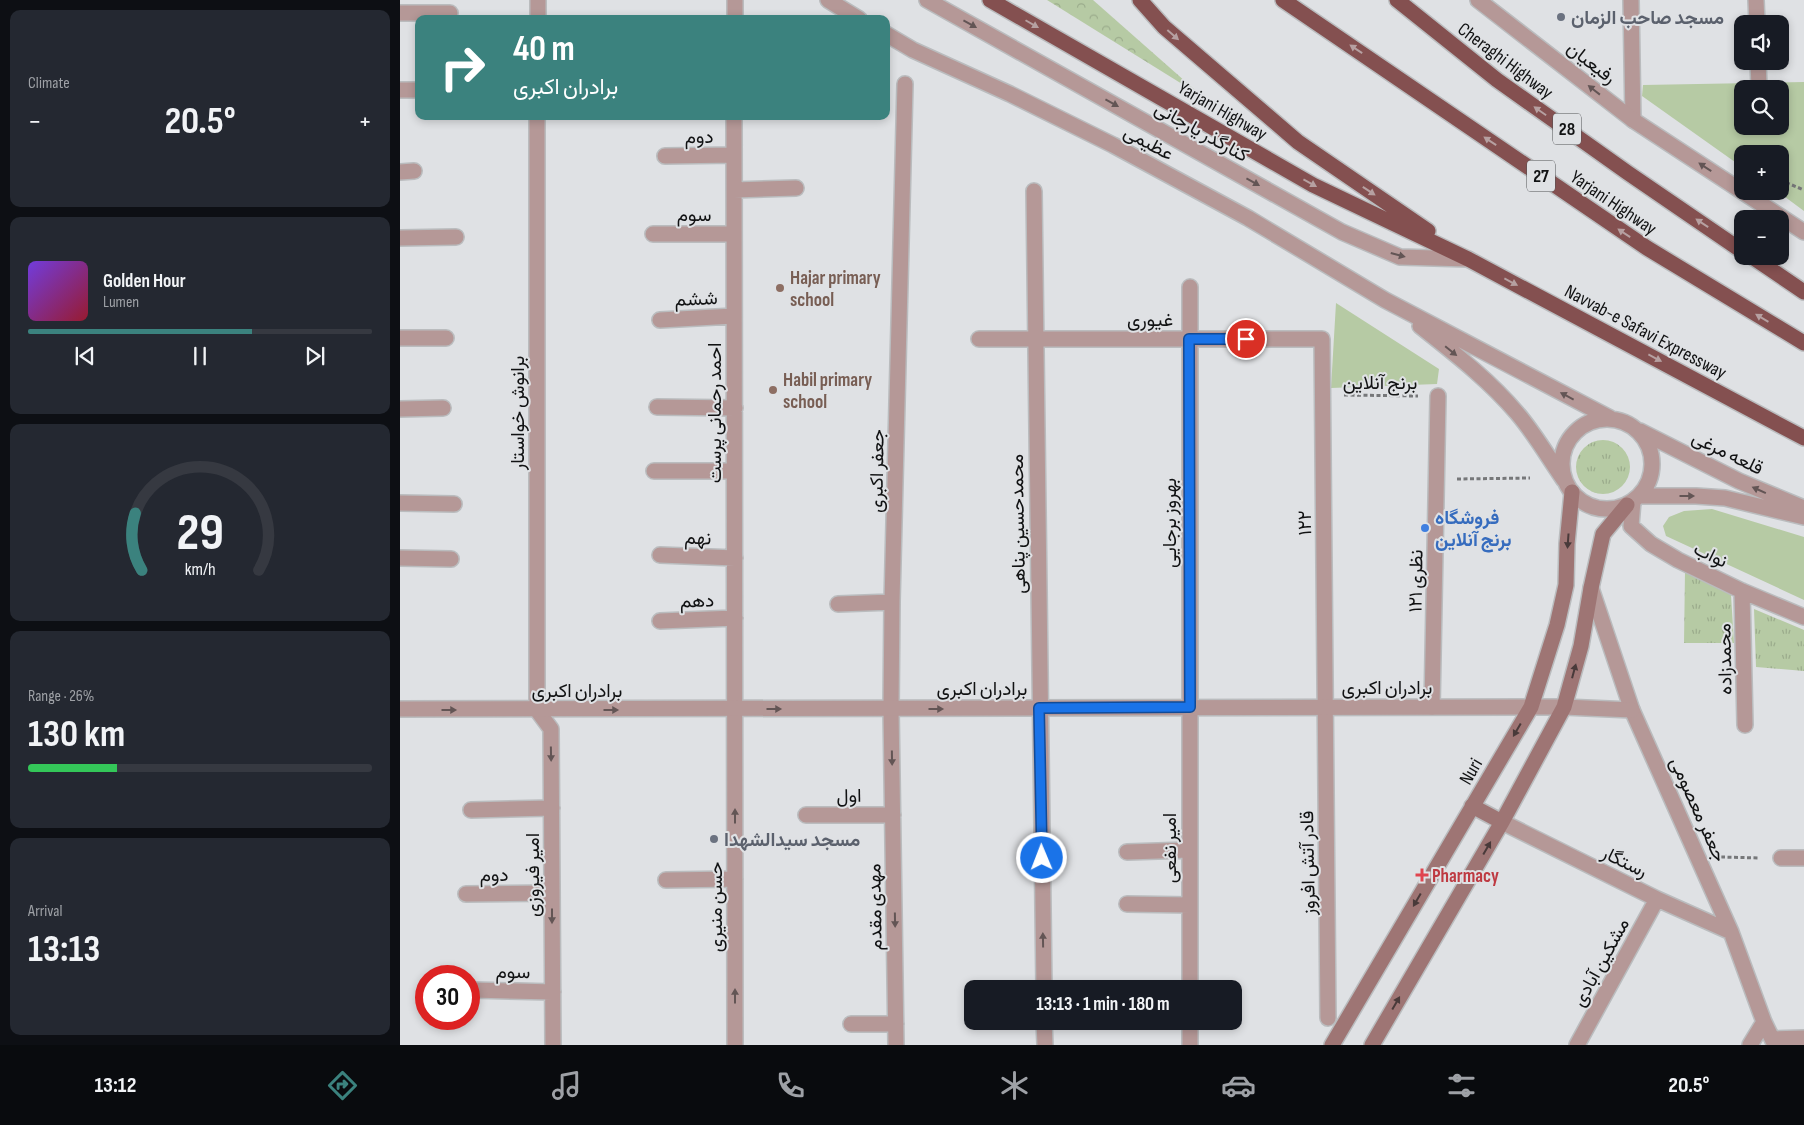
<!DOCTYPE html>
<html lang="en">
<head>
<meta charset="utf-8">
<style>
  body { margin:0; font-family:"Sofia Sans Condensed",Vazirmatn,sans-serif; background:#242831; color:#f1f3f6; height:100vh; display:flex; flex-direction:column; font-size:19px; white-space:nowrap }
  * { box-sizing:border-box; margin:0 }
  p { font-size:16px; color:#9ea1a6 }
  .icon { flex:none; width:28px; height:28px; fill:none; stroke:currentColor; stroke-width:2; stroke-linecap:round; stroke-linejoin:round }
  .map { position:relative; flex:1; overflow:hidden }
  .sheet { display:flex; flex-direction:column; gap:10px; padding:10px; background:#0d0f14; width:400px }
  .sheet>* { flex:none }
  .top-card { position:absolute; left:15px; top:15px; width:475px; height:105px; border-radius:10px; box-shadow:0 2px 8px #0003; background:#3b827e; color:#fff; overflow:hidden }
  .buttons { position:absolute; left:1334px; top:15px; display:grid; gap:10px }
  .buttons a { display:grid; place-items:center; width:55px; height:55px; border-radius:10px; background:#171b24; box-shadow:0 2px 8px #0003; font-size:25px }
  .speed { position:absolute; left:15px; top:965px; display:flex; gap:10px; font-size:25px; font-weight:700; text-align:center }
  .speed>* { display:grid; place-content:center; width:65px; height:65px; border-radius:50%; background:#171b24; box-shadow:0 2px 8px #0003; line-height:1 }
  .speed .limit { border:8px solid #d22; background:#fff; color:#111 }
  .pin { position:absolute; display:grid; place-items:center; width:42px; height:42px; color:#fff; margin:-21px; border:2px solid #fff; border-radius:50%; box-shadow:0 1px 5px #0007 }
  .me { position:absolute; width:55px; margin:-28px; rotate:359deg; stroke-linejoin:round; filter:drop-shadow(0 0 4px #0008) }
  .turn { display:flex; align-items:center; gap:18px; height:105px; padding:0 15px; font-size:22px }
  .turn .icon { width:65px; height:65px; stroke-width:2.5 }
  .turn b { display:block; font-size:35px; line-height:42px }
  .big { font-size:38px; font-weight:700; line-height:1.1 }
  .sheet .widget { flex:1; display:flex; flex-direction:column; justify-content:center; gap:8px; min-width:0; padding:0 18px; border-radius:10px; background:#242831 }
  .sheet .dial { align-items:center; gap:0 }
  .dial svg { height:130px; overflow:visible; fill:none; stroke:#363941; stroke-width:7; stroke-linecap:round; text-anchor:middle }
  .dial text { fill:#f1f3f6; stroke:none }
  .song { display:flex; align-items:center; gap:15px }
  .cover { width:60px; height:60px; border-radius:8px; background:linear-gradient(135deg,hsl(260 70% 55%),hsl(350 70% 35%)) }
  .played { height:5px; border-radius:2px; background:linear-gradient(90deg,#3b827e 65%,#363941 65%) }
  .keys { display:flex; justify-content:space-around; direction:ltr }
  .heat { display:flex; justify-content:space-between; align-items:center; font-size:28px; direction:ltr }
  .charge { height:8px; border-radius:4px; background:linear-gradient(90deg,#34c759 26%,#363941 0) }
  .trip { position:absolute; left:564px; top:980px; width:278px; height:50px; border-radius:10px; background:#171b24; box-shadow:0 2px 8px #0003; font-weight:700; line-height:50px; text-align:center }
  .tabs { display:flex; height:80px; justify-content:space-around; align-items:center; background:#090b0e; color:#9ea1a6 }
  .tabs .icon { width:35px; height:35px }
  .tabs .on { color:#3b827e }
  .tabs b { font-size:22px; color:#f1f3f6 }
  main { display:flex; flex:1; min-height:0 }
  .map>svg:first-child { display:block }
  .grass { fill:url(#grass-tufts) }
  .forest { fill:url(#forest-crowns) }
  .green { fill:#b6caa4; fill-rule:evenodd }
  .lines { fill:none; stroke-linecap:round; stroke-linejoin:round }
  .minor-casing { stroke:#babcbe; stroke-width:18 }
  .tertiary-casing { stroke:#babcbe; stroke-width:18 }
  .secondary-casing { stroke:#babcbe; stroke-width:18 }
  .trunk-casing { stroke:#babcbe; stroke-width:18 }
  .path { stroke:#767779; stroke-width:3; stroke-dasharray:4 2.5; stroke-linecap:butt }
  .minor { stroke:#b59897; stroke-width:15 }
  .tertiary { stroke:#b59897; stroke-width:15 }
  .secondary { stroke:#9e7574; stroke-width:15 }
  .trunk { stroke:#845050; stroke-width:15 }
  .oneway { fill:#635555 }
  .oneway2 { fill:#b6a0a1 }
  .oneway3 { fill:#493a3a }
  .route-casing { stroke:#114b97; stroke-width:12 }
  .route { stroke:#1a73e8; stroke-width:9 }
  .worship-dot { fill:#6b7280; stroke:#dfe1e4; stroke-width:2 }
  .education-dot { fill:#8d6e63; stroke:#dfe1e4; stroke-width:2 }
  .shop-dot { fill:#3f7fe0; stroke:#dfe1e4; stroke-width:2 }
  .health-dot { fill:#e0444e; stroke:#dfe1e4; stroke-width:2 }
  .labels { text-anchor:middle; stroke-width:4; stroke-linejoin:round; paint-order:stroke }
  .shield { fill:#dfe1e4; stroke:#4f5052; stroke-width:1 }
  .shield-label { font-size:18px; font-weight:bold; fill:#111213 }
  .worship-label { font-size:19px; font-weight:bold; fill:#5b616d; stroke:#dfe1e4; text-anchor:start }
  .street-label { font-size:19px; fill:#111213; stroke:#dfe1e4 }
  .education-label { font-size:19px; font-weight:bold; fill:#785e54; stroke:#dfe1e4; text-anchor:start }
  .shop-label { font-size:19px; font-weight:bold; fill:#366cbe; stroke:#dfe1e4; text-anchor:start }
  .health-label { font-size:19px; font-weight:bold; fill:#be3a42; stroke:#dfe1e4; text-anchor:start }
</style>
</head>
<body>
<main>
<section class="sheet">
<div class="widget"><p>Climate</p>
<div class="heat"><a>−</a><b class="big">20.5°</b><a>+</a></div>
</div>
<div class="widget">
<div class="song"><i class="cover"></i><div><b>Golden Hour</b><p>Lumen</p></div></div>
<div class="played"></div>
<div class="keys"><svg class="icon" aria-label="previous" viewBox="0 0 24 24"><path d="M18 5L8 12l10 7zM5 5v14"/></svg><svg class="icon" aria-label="pause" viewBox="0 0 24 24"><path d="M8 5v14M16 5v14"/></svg><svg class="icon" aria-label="next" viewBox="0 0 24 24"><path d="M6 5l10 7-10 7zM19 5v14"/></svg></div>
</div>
<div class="widget dial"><svg viewBox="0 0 100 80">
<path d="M14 69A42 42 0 1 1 86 69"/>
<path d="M14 69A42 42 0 0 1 10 34" stroke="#3b827e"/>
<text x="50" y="56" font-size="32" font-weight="700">29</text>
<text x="50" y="72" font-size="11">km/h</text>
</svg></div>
<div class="widget"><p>Range · 26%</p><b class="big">130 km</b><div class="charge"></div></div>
<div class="widget"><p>Arrival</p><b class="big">13:13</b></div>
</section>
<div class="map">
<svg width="1404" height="1045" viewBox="0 0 1404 1045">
  <defs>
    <pattern id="grass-tufts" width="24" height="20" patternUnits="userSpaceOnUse" patternTransform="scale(1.25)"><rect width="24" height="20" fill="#b6caa4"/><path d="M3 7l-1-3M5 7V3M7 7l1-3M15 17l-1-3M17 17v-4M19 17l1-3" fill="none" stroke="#9bac8c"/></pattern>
    <pattern id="forest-crowns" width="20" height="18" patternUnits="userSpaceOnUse" patternTransform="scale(1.25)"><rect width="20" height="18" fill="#b6caa4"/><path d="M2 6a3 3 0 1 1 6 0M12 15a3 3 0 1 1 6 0" fill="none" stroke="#9bac8c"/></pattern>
  </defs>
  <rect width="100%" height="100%" fill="#dfe1e4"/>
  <path class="grass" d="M1176 467a27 27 0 1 1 54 0a27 27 0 1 1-54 0Z
    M 1285,571 L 1331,595 L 1334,643 L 1284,643 Z
    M 1354,609 L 1404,630 L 1404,671 L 1356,667 Z"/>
  <path class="forest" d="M 647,0 L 693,0 L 803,97 Z"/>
  <path class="green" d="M 1404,82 L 1404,211 L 1377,191 L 1380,191 L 1380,154 L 1342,154 L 1342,167 L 1242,96 L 1243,85 ZM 1342,89 L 1380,89 L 1380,126 L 1342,126 Z
    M 936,303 L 1039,369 L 1037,384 L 931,388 Z
    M 1312,509 L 1404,537 L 1404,600 L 1266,536 L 1263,526 L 1269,517 L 1284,511 Z"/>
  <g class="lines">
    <g class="minor-casing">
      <path id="minor" d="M 1231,0 L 1233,120
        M 1356,0 L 1357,24
        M 0,13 L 50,13
        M 138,19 L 138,0
        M 335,19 L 335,0
        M 1358,61 L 1359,87
        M 0,90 L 18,90
        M 137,116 L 137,710 L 151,729 L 153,1045
        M 334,116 L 335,1045
        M 265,156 L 334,155
        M 0,172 L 14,171
        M 334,190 L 396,188
        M 634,191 L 644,989
        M 253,234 L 334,234
        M 0,238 L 56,237
        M 260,320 L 334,316
        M 0,338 L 46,338
        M 579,339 L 922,339 L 928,1018
        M 257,407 L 335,408
        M 0,409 L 43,408
        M 254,471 L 334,471
        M 1233,501 L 1231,526 L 1251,544 L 1278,560 L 1342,591 L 1404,617
        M 0,503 L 54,504
        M 260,555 L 335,558
        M 0,558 L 51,559
        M 1191,588 L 1232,710 L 1331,932 L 1364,1022 L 1375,1045
        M 1342,591 L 1345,725
        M 438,604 L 492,602
        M 260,621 L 335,618
        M 1032,707 L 1038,396
        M 71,810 L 152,808
        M 406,815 L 493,815
        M 1102,822 L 1257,899 L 1331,932
        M 727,852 L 789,850
        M 1381,858 L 1404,858
        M 266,880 L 335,879
        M 66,894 L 152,893
        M 727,904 L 790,905
        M 790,989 L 790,287
        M 73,990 L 153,992
        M 644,1021 L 645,1045
        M 790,1021 L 790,1045
        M 451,1024 L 496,1024
        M 1373,1039 L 1404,1038
        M 496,1045 L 491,709 L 492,602 L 505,84
        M 1177,1045 L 1257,899
        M 1350,1045 L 1364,1022"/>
    </g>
    <g class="tertiary-casing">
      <path id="tertiary" d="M 428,0 L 459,19
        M 527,0 L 942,232 L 1000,257 L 1068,259
        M 1078,0 L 1233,120 L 1404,232
        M 486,34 L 513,50 L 610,94 L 713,145 L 848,218 L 985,300 L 1210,418
        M 1020,326 C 1054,353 1089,380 1117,413 C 1135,434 1148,457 1164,480
        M1162 464a45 45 0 1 1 90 0a45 45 0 1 1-90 0Z
        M 1240,431 L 1339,481 L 1404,508
        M 1239,496 L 1296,496 L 1325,498 L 1404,517
        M 0,709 L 1164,707 L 1232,710"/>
    </g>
    <g class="secondary-casing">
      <path id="secondary" d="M 1072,806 L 1102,822
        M 932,1045 L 1131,707 L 1157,625 L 1166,585 L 1167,544 L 1172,492
        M 972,1045 L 1102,822 L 1164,707 L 1181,646 L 1191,588 L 1203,534 L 1227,505"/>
    </g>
    <g class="trunk-casing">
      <path id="trunk" d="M 590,0 L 913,185 L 1068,259 L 1404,438
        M 740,0 L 764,27 L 898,142 L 1028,231
        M 883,0 L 1247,248 L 1404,343
        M 997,0 L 1097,80 L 1228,173 L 1342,251
        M 1351,256 L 1404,292"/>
    </g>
    <path class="path" d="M 1380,180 L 1404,190
      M 944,395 L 1018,396
      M 1057,479 L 1130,478
      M 1321,857 L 1360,858"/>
    <use href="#minor" class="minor"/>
    <use href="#tertiary" class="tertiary"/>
    <use href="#secondary" class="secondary"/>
    <use href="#trunk" class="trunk"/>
  </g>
  <defs><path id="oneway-solid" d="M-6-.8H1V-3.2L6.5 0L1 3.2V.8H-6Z" transform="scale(1.25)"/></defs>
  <g class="oneway">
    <use href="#oneway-solid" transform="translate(570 24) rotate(29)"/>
    <use href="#oneway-solid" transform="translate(1194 90) rotate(-142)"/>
    <use href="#oneway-solid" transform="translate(712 103) rotate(29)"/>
    <use href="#oneway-solid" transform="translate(1305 167) rotate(-147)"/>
    <use href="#oneway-solid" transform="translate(853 182) rotate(29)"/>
    <use href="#oneway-solid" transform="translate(998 255) rotate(15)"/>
    <use href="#oneway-solid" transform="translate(1051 351) rotate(39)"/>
    <use href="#oneway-solid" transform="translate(1167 396) rotate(-152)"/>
    <use href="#oneway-solid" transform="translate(1359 490) rotate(-156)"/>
    <use href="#oneway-solid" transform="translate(1287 496)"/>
    <use href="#oneway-solid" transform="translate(374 709)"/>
    <use href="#oneway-solid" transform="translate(536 709)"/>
    <use href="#oneway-solid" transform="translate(49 710)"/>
    <use href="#oneway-solid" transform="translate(211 710)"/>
    <use href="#oneway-solid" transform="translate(151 754) rotate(89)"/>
    <use href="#oneway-solid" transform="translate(492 758) rotate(89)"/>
    <use href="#oneway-solid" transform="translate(335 816) rotate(-90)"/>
    <use href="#oneway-solid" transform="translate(152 916) rotate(90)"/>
    <use href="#oneway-solid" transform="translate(495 920) rotate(89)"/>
    <use href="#oneway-solid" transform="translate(643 940) rotate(-91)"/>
    <use href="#oneway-solid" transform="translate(335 996) rotate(-90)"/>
  </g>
  <g class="oneway2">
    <use href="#oneway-solid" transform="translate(632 24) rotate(30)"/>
    <use href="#oneway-solid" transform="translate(773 35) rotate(41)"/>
    <use href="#oneway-solid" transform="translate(956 49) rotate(-146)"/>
    <use href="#oneway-solid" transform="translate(1140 111) rotate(-145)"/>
    <use href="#oneway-solid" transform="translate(1090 141) rotate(-146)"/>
    <use href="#oneway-solid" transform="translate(910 183) rotate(29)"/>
    <use href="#oneway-solid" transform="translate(969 191) rotate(34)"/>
    <use href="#oneway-solid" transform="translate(1302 223) rotate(-146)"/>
    <use href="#oneway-solid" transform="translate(1224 233) rotate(-146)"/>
    <use href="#oneway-solid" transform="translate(1111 282) rotate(28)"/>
    <use href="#oneway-solid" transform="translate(1362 318) rotate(-149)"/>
    <use href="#oneway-solid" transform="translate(1255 358) rotate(28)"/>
  </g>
  <g class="oneway3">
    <use href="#oneway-solid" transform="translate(1168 541) rotate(94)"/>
    <use href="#oneway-solid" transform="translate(1174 671) rotate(-75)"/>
    <use href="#oneway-solid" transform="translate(1117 730) rotate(120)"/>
    <use href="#oneway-solid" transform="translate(1087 848) rotate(-60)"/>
    <use href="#oneway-solid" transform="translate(1017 900) rotate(120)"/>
    <use href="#oneway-solid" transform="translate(996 1003) rotate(-60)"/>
  </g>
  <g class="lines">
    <g class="route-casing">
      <path id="route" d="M 642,858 L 639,708 L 790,707 L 789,339 L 846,339"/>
    </g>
    <use href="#route" class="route"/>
  </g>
  <g class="worship-dot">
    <circle cx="1161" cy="17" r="5"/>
    <circle cx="314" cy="839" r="5"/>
  </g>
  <g class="education-dot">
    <circle cx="380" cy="288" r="5"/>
    <circle cx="373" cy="390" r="5"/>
  </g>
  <circle class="shop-dot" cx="1025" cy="528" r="5"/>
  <path class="health-dot" d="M1019.5 867.5h5v5h5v5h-5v5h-5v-5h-5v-5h5z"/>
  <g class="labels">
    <g class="shield">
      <rect x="1153" y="113.5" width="28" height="31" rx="4"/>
      <rect x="1127" y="160.5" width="28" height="31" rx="4"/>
    </g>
    <g class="shield-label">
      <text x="1167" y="135">28</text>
      <text x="1141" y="182">27</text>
    </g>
    <g class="worship-label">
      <text x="1171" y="24">مسجد صاحب الزمان</text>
      <text x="324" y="846">مسجد سیدالشهدا</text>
    </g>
    <g class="street-label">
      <text transform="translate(1106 60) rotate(37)" y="7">Cheraghi Highway</text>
      <text transform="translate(1192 62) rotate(38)" y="7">رفیعیان</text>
      <text transform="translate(823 110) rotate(30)" y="7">Yarjani Highway</text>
      <text transform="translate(802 131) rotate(29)" y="7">کنارگذر یارجانی</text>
      <text transform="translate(299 136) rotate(-1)" y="7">دوم</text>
      <text transform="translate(749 142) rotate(28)" y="7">عظیمی</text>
      <text transform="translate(1214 202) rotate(34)" y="7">Yarjani Highway</text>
      <text x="294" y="221">سوم</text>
      <text transform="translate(296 298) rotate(-3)" y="7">ششم</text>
      <text x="750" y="326">غیوری</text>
      <text transform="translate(1246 331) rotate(28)" y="7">Navvab-e Safavi Expressway</text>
      <text x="980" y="389">برنج آنلاین</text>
      <text transform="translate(117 413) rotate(-90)" y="7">برانوش خواستار</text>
      <text transform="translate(314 413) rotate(-90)" y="7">احمد رحمانی پرست</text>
      <text transform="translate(1328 452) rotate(26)" y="7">قلعه مرغی</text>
      <text transform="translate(476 471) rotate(-89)" y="7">جعفر اکبری</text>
      <text transform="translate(769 523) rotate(-90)" y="7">بهروز برجایی</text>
      <text transform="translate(904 523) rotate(-91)" y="7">۱۲۲</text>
      <text transform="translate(617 524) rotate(-91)" y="7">محمدحسین پناهی</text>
      <text transform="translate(298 537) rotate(2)" y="7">نهم</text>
      <text transform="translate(1311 554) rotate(26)" y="7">نواب</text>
      <text transform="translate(1015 581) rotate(-89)" y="7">نظری ۱۲۱</text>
      <text transform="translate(297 600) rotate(-2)" y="7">دهم</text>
      <text transform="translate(1324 659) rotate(-91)" y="7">محمدزاده</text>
      <text x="987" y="694">برادران اکبری</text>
      <text x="582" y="695">برادران اکبری</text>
      <text x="177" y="697">برادران اکبری</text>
      <text transform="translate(1070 771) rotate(-60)" y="7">Nuri</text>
      <text transform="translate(449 795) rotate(-1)" y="7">اول</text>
      <text transform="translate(1299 809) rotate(66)" y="7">جعفر معصومی</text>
      <text transform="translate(769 848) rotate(-90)" y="7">امیر نفعی</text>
      <text transform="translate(1225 861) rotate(26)" y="7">رستگار</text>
      <text transform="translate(907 863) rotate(-91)" y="7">قادر آتش افروز</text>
      <text transform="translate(94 874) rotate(-1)" y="7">دوم</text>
      <text transform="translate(132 875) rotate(-90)" y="7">امیر فیروزی</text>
      <text transform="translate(315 907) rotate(-90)" y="7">حسن منیری</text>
      <text transform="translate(474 907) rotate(-91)" y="7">مهدی مقدم</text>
      <text transform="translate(1200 962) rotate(-61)" y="7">مشکین آبادی</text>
      <text transform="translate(113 971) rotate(1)" y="7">سوم</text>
    </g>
    <g class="education-label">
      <text x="390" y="284">Hajar primary<tspan x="390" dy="22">school</tspan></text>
      <text x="383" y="386">Habil primary<tspan x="383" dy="22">school</tspan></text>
    </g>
    <g class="shop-label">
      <text x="1035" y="524">فروشگاه<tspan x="1035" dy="22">برنج آنلاین</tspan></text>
    </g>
    <g class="health-label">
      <text x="1032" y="882">Pharmacy</text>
    </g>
  </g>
</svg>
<div class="buttons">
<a><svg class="icon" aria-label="sound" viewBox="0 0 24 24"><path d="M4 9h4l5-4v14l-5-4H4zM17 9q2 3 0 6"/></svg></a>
<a><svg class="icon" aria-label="search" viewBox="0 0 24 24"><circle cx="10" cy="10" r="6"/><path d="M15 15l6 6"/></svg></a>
<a>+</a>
<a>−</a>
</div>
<div class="speed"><div class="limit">30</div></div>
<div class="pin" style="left:846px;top:339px;background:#d93025"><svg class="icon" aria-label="arrive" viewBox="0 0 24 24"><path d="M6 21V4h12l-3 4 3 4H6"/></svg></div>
<svg class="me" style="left:642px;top:858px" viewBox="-20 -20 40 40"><circle r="17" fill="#1a73e8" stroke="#fff" stroke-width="3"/><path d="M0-11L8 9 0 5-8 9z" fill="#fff"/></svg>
<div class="trip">13:13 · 1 min · 180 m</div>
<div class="top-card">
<div class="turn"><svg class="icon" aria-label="right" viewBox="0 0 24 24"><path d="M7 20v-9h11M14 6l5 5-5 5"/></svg><div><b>40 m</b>برادران اکبری</div></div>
</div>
</div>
</main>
<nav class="tabs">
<b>13:12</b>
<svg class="icon on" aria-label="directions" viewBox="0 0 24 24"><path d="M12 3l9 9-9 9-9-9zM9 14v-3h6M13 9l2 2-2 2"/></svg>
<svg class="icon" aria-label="music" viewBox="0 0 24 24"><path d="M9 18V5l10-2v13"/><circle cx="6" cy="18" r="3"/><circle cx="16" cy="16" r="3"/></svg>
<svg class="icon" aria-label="phone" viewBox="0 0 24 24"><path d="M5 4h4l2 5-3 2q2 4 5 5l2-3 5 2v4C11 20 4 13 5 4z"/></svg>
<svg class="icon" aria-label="climate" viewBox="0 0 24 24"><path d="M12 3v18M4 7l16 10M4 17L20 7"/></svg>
<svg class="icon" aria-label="car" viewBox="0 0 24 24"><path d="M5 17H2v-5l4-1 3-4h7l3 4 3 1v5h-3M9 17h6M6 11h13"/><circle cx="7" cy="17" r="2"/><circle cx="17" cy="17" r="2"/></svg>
<svg class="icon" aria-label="filters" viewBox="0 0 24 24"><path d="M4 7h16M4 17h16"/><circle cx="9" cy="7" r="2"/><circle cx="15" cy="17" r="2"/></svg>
<b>20.5°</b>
</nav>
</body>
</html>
